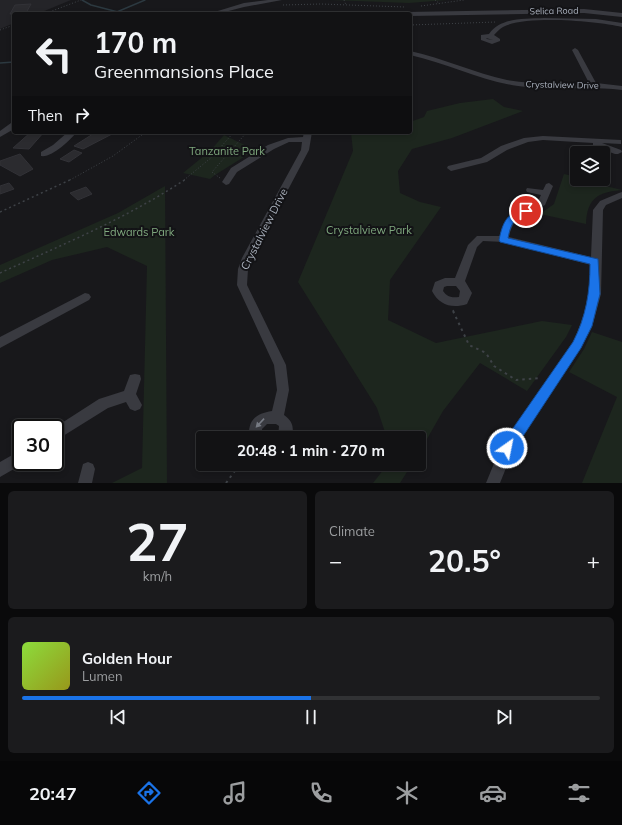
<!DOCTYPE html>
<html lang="en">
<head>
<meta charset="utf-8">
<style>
  body { margin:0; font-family:Mulish,sans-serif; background:#1b1b1d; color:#f1f3f6; height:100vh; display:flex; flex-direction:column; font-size:15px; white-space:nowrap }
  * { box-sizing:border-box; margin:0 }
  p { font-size:13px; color:#9c9ea0 }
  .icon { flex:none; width:22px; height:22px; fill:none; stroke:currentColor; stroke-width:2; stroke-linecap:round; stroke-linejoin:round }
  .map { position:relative; height:483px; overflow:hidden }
  .drawer { display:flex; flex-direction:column; gap:8px; padding:8px; background:#0a0a0b; flex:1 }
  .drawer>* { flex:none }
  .guide { position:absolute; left:12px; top:12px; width:400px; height:122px; border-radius:4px; box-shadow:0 2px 6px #0003,0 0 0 1px #313234; background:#121214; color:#f1f3f6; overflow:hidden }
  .tools { position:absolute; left:570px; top:146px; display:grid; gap:8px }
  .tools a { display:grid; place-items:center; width:40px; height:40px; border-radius:4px; background:#121214; box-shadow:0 2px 6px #0003,0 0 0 1px #313234; font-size:20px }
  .speed { position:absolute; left:12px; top:419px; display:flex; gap:8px; font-size:20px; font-weight:700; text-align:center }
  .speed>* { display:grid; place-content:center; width:52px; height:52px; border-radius:50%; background:#121214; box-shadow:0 2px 6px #0003,0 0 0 1px #313234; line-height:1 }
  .speed .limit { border:2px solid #111; border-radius:6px; background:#fff; color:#111 }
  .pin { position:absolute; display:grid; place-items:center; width:34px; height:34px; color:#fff; margin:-17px; border:2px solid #fff; border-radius:50%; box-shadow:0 1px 4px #0007 }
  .me { position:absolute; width:44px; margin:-22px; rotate:33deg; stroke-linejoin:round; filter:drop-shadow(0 0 3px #0008) }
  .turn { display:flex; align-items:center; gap:14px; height:84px; padding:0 16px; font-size:18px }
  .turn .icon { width:52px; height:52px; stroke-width:2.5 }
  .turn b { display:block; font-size:28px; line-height:34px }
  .then { display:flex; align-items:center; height:38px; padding:0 16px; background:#0003; gap:8px; font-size:15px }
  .big { font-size:30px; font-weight:700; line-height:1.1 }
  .drawer .tile { flex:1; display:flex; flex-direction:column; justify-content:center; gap:6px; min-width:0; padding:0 14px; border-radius:6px; background:#1b1b1d }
  .drawer .dial { align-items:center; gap:0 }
  .dial b { font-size:52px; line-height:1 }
  .song { display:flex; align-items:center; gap:12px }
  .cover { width:48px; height:48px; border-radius:6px; background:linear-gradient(135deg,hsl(90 70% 55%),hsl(60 70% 35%)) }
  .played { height:4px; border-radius:2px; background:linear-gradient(90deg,#1a73e8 50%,#313234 50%) }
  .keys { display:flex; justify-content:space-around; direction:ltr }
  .heat { display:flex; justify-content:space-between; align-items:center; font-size:22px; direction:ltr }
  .drawer .tiles { flex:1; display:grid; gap:8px; grid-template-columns:1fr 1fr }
  .tile:last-child { grid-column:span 2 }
  .trip { position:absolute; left:196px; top:431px; width:230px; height:40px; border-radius:4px; background:#121214; box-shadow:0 2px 6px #0003,0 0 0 1px #313234; font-weight:700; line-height:40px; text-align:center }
  .menu { display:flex; height:64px; justify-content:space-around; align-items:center; background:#070708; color:#9c9ea0 }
  .menu .icon { width:28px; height:28px }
  .menu .on { color:#1a73e8 }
  .menu b { font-size:18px; color:#f1f3f6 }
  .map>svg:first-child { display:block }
  .built { fill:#242428 }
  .green { fill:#1d261e }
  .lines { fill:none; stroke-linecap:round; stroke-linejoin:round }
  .stream { stroke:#2c3940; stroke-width:1.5 }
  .building { fill:#2b2b2f; stroke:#323237 }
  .path-far2 { stroke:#3e4247; stroke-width:1; stroke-dasharray:1 2; stroke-linecap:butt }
  .path-far1 { stroke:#3e4247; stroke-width:1.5; stroke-dasharray:2 3; stroke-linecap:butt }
  .path { stroke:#3e4247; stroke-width:2; stroke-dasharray:2.5 4; stroke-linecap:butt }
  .minor { fill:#393a40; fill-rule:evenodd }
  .oneway { fill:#777b84 }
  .route { fill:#1a73e8; stroke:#114b97 }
  .labels { text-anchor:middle; stroke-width:4; stroke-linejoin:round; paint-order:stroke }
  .far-street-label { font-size:9px; fill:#a9b0bc; stroke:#131316 }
  .park-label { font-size:11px; fill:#7fa87e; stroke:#131316 }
  .street-label { font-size:11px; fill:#a9b0bc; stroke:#131316 }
</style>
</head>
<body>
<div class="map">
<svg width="622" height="483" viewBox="0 0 622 483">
  <rect width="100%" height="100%" fill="#18181b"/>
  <path class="built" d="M 0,0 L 71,0 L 37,14 L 14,14 L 14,23 L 0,29 Z"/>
  <path class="green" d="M 329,0 L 447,0 L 409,3 Z
    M 493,99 L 504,107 L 523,111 L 452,138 L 412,149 L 398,171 L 400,193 L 420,202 L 441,207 L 390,280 L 388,320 L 436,343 L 542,321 L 572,325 L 566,337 L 527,391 L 480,363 L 443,411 L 419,453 L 419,438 L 387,438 L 377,408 L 298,282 L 353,151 L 351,132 L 410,132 L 410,122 L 424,117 L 427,111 L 460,103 Z
    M 224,135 L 255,150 L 215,175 L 210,179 L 183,173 L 210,151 Z
    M 564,174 L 577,177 L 577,179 L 622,190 C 597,192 587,199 586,224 L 540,214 L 554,204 Z
    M 165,186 L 167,483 L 112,483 L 142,468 L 147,266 L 107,247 L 52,260 L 0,283 L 0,265 L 118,213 Z
    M 592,332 L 622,342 L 622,483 L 582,483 L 617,397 L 569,372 L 584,349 Z
    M 388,464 L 412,464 L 400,483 L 373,483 Z"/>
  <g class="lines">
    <path class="stream" d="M 82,0 L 91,5 L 118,12
      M 112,14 L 145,0
      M 0,63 L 14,62"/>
  </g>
  <path class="building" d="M 31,4 L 26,13 L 10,14 L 15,5 Z
    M 31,132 L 44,132 L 29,149 L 13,148 Z
    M 96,132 L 116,132 L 83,149 L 74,146 Z
    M 74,150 L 82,153 L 69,162 L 60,159 Z
    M 20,154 L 33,169 L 20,176 L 0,165 L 0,161 Z
    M 9,183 L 14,189 L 0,194 L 0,186 Z
    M 86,187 L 92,194 L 78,200 L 70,193 Z"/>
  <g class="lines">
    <path class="path-far2" d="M 344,0 L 346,5
      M 435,0 L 440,4
      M 283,5 L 321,4 L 405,7
      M 421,6 L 464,0
      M 44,14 L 81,0
      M 410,25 L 496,22
      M 0,30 L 14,25
      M 220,178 L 212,172 L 247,132
      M 70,180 L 113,156 L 146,132
      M 184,180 L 212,157 L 234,132"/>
    <path class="path-far1" d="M 0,212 L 72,179
      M 0,273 C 64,244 127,218 186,179
      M 453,310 L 454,312"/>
    <path class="path" d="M 453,311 L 469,345 L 486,353 L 494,366 L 516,380 L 541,378
      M 226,483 L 240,464"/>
    <path class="minor" d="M 268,0 L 282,0 L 244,7 L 217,14 L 208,14 L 244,3 Z
      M 584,9 L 622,13 L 622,17 L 584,13 L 410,16 L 410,14 L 403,14 L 406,12 Z
      M 544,18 L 596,19 L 622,23 L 622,27 C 597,21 525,15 503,27 C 499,29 497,32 494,35 L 500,39 L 500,41 L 492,44 L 481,40 L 481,35 L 489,34 C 501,17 525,19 544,18 ZM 486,38 L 493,40 L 487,39 Z
      M 575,48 L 578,50 L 596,83 L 622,86 L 622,90 C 588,86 553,91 518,86 C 481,81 447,63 410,55 L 410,51 C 443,58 474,73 507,80 C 534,85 561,83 589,83 L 572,50 Z
      M 11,123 L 14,123 L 14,129 L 0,137 L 0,131 Z
      M 68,132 L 77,132 C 70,140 52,158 41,156 L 41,152 L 53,145 Z
      M 304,132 L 312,132 L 309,150 L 252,258 L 248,269 L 247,285 L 286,365 L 289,390 L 284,415 C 293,421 294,428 292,438 L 278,438 L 279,426 L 276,424 L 267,424 L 262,429 L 263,438 L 249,438 C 248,420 255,414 272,411 L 277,390 L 274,365 L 237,285 L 238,269 L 242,258 L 301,150 L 302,142 L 289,142 L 274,149 L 237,172 L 229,184 L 226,185 L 222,182 L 231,168 L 268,145 L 288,138 L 303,137 Z
      M 543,136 L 621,140 L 621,144 L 602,143 L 621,150 L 622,152 L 618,154 L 615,154 L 593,146 L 593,143 L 543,140 L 528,142 L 507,150 L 487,162 L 451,171 L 447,168 L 448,166 L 481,158 L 501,146 L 524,138 Z
      M 549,183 L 553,186 L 545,205 C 527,215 514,213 509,237 L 591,257 L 593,210 L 600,201 L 619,193 L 622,192 L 622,198 L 606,205 L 603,210 L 601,294 L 592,327 L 581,348 L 512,453 L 500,483 L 486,483 L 502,444 L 573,342 C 586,315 589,294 591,265 L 504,242 L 483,241 L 477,247 L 465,281 L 472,293 L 467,304 C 452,309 439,305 432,291 L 435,282 L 445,278 L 455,278 L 468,245 L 477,236 L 500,236 C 505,211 519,212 538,201 L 541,195 L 527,192 L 526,190 L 527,188 L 543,190 L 546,184 ZM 447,286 L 456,286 L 460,291 L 459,297 C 452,298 447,297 443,291 L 444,287 Z
      M 85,293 L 89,294 L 91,297 L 89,300 L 0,348 L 0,337 Z
      M 135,374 L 140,375 L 141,379 L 136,394 L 142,405 L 140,409 L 135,411 L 130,409 L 126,402 L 108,408 L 55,441 L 54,428 L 99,399 L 124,391 L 130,375 Z
      M 21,450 L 21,462 L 26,462 L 0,477 L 0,462 Z
      M 88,462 L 93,464 L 95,469 L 92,483 L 78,483 L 83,464 Z"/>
  </g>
  <defs><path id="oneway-solid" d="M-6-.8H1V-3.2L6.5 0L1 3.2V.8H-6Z"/></defs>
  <use class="oneway" href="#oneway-solid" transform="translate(260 423) rotate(133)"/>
  <path class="route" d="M 526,208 L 531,211 C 518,224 513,213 508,238 L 598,259 L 600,294 L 592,326 L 581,348 L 512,453 L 507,455 L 502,453 L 501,448 L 502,444 L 573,342 C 586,317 590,292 590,264 L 500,242 L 499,240 C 503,221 507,213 526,208 Z"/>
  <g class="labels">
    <g class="far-street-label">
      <text transform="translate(554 11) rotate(-1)" y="3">Selica Road</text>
      <text transform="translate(562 85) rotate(1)" y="3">Crystalview Drive</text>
    </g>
    <g class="park-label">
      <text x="227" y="155">Tanzanite Park</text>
      <text x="369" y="234">Crystalview Park</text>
      <text x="139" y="236">Edwards Park</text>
    </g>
    <g class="street-label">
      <text transform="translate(264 229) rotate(-63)" y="4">Crystalview Drive</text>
    </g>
  </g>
</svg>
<div class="tools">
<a><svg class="icon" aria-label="layers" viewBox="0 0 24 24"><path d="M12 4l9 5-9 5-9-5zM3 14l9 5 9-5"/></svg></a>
</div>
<div class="speed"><div class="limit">30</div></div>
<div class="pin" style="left:526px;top:211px;background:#d93025"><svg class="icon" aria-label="arrive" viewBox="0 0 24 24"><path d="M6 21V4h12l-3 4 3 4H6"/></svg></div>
<svg class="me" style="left:507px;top:448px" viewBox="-20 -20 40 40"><circle r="17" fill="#1a73e8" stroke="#fff" stroke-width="3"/><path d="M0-11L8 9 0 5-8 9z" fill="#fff"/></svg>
<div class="trip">20:48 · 1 min · 270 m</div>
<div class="guide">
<div class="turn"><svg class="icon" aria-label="left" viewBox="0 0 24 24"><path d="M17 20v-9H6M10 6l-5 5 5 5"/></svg><div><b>170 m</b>Greenmansions Place</div></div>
<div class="then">Then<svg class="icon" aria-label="right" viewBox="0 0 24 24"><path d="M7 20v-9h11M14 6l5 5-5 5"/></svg></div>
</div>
</div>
<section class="drawer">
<div class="tiles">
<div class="tile dial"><b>27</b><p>km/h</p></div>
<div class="tile"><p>Climate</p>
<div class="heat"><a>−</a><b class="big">20.5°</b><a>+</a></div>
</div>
<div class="tile">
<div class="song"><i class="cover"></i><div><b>Golden Hour</b><p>Lumen</p></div></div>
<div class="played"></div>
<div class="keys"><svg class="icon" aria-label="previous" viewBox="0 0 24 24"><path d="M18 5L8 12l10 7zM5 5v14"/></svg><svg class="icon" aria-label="pause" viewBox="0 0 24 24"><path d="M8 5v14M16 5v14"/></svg><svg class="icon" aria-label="next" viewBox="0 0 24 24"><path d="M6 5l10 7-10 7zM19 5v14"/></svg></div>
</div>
</div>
</section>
<nav class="menu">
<b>20:47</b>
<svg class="icon on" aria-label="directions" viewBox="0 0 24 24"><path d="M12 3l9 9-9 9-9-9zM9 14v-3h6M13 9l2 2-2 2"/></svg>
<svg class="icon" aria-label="music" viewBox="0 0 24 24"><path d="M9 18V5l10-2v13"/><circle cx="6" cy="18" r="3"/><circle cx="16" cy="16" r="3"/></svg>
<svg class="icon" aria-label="phone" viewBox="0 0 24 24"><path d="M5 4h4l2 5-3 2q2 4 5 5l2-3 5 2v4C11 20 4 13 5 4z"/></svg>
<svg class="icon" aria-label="climate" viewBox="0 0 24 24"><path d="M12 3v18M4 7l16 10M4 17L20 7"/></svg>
<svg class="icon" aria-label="car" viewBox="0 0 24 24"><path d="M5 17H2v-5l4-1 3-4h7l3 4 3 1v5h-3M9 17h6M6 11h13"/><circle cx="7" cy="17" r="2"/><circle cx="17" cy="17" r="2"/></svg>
<svg class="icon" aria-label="filters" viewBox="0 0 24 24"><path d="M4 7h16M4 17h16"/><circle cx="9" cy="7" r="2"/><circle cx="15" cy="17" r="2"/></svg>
</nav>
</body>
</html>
